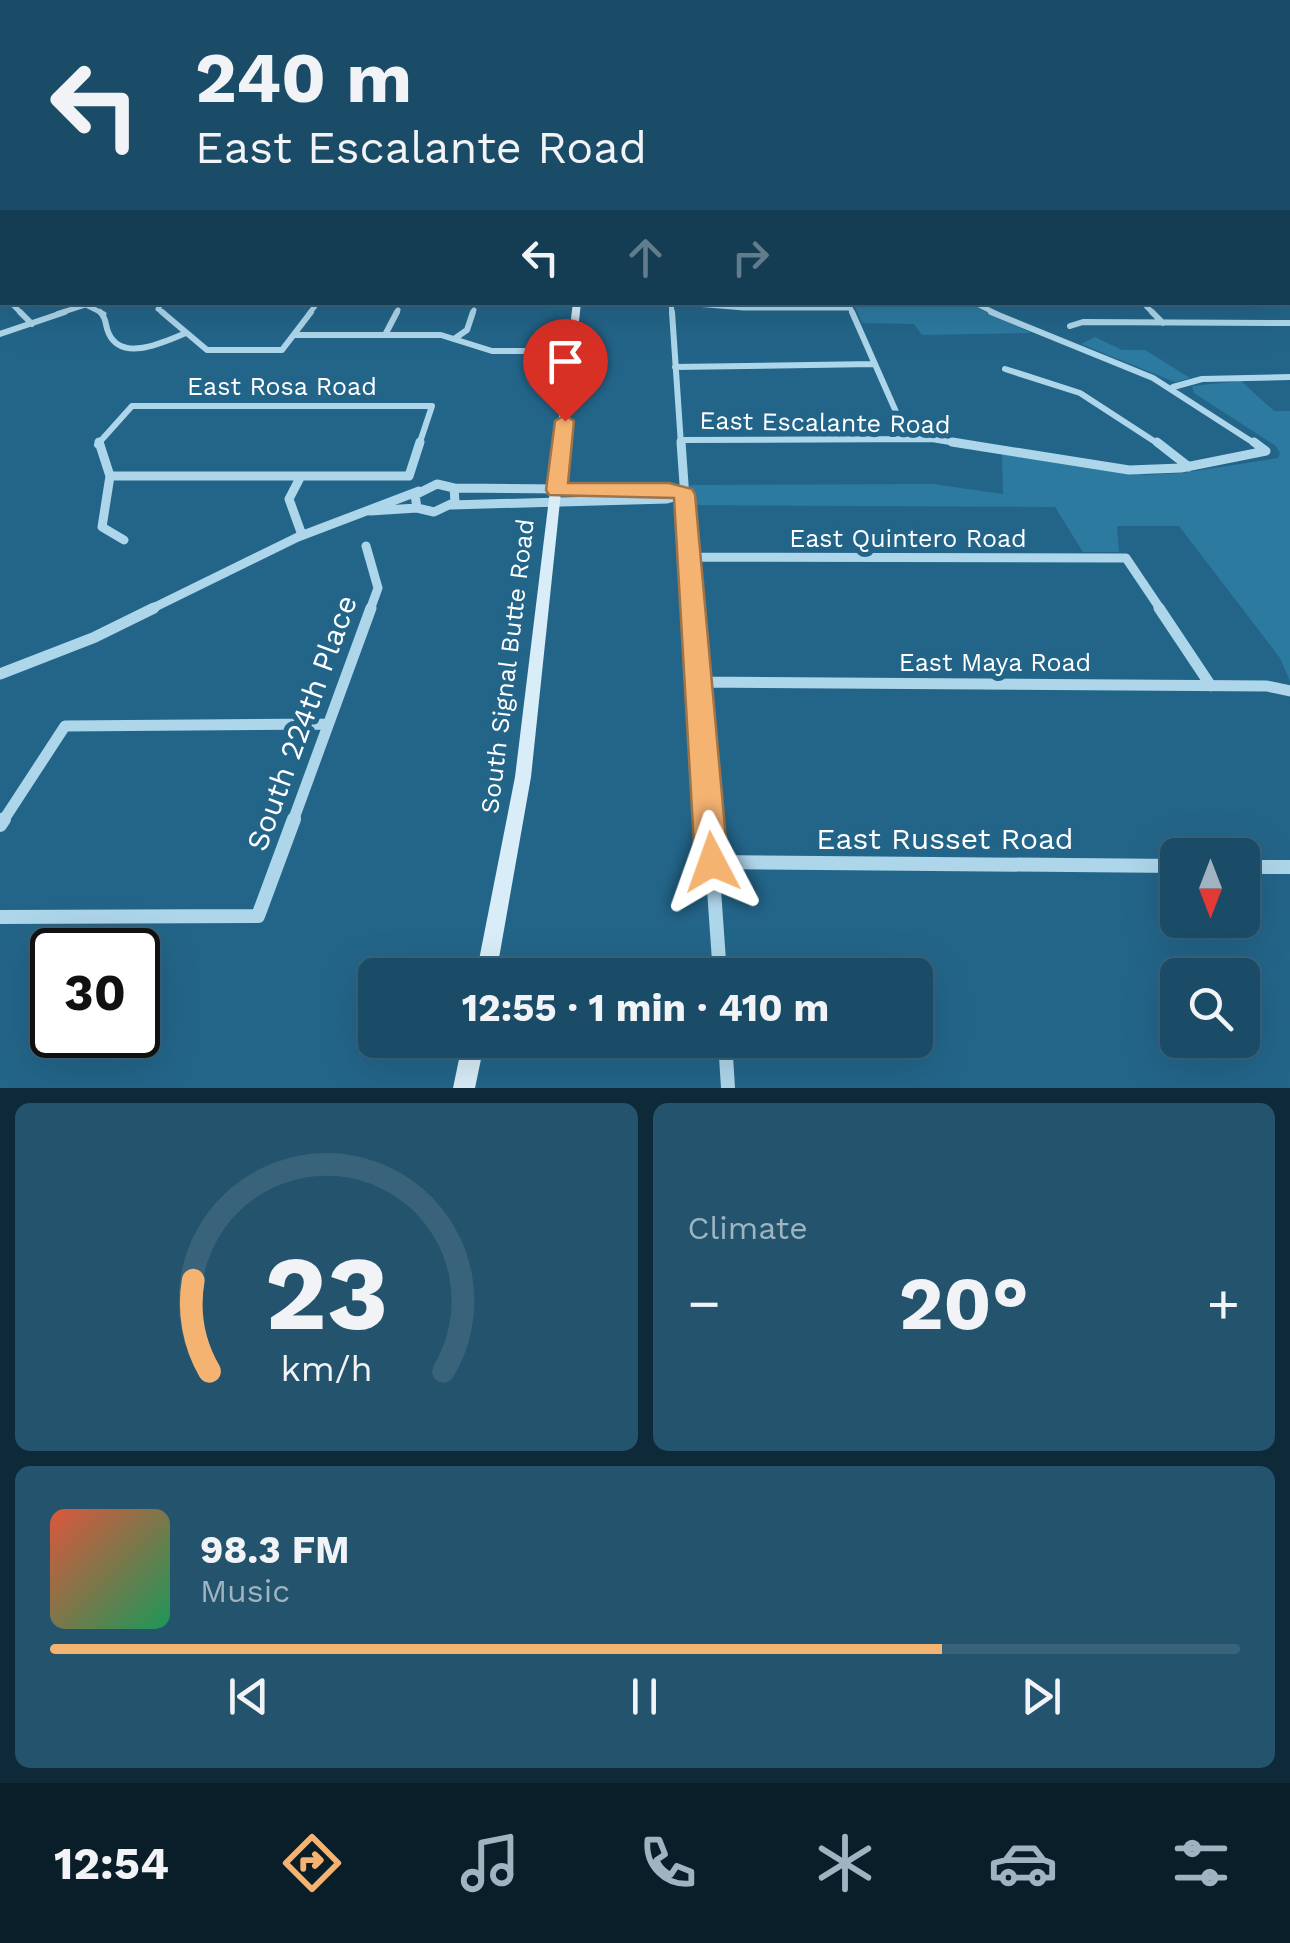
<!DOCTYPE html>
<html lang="en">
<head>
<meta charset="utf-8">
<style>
  body { margin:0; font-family:"Work Sans",sans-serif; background:#23536d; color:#f1f3f6; height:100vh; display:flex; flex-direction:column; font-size:38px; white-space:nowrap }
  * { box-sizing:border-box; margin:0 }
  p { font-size:32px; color:#9fb4c0 }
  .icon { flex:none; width:55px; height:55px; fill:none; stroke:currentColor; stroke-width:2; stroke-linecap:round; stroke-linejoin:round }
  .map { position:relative; height:1088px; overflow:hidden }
  .details { display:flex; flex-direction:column; gap:15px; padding:15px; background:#0e2a39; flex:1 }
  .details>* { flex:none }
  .guide { position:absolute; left:0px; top:0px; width:1290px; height:305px; box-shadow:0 10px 40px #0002,0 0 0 2px #38637b; background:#1a4c67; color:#f1f3f6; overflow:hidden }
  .needle { width:65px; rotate:180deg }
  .buttons { position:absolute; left:1160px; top:838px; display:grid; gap:20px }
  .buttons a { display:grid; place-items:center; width:100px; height:100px; border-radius:15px; background:#1a4c67; box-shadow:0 10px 40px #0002,0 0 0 2px #38637b; font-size:50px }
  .speed { position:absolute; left:30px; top:928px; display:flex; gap:20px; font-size:50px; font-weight:700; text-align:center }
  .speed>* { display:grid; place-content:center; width:130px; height:130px; border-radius:50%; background:#1a4c67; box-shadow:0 10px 40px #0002,0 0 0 2px #38637b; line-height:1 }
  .speed .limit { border:5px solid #111; border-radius:15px; background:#fff; color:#111 }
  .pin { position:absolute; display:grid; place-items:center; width:85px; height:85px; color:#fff; margin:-102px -42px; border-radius:50% 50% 50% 0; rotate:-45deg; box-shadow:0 0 10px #0007 }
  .pin .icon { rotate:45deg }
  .me { position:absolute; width:110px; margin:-55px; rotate:356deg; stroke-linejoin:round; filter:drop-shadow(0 0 8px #0008) }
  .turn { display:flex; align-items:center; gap:35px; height:210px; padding:0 30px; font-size:45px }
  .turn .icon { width:130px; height:130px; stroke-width:2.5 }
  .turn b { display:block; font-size:70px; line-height:85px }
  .lanes { display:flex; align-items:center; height:95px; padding:0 30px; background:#0003; justify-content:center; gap:50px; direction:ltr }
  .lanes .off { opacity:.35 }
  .big { font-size:75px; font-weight:700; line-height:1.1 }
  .details .widget { flex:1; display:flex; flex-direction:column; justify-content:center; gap:15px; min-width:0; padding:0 35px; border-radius:15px; background:#23536d }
  .details .dial { align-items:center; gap:0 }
  .dial svg { height:260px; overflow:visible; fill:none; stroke:#38637b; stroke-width:7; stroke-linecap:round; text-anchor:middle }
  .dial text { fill:#f1f3f6; stroke:none }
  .song { display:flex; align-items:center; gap:30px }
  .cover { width:120px; height:120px; border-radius:15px; background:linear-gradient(135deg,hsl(10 70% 55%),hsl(150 70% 35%)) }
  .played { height:10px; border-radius:5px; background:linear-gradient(90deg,#f5b371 75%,#38637b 75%) }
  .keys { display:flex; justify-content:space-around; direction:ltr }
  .heat { display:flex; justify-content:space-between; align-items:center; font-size:55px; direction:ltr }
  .details .tiles { flex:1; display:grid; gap:15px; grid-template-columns:1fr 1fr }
  .widget:last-child { grid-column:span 2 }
  .trip { position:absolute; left:358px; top:958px; width:575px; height:100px; border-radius:15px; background:#1a4c67; box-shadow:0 10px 40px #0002,0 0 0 2px #38637b; font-weight:700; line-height:100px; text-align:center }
  .dock { display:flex; height:160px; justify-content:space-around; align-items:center; background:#0a1e29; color:#9fb4c0 }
  .dock .icon { width:70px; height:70px }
  .dock .active { color:#f5b371 }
  .dock b { font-size:45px; color:#f1f3f6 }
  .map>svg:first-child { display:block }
  .green { fill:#2d7aa1 }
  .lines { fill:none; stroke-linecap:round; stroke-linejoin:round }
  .street-far4 { stroke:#aed6ea; stroke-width:5 }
  .street-far3 { stroke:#aed6ea; stroke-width:6 }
  .street-far2 { stroke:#aed6ea; stroke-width:9 }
  .street-far1 { stroke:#aed6ea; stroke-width:11 }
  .street { stroke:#aed6ea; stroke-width:14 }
  .secondary { fill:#d9edf8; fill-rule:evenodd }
  .route { fill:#f5b371; stroke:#9f7449; stroke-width:2.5 }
  .labels { text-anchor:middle; stroke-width:10; stroke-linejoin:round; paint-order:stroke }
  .street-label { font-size:25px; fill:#fff; stroke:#236589 }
  .near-street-label { font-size:30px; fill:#fff; stroke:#236589 }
</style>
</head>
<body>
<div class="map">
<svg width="1290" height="1088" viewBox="0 0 1290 1088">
  <rect width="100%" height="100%" fill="#236589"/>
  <path class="green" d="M 968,303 L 1031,333 L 922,335 L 914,324 L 862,323 L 854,305 Z
    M 1095,337 L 1122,350 L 1145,350 L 1190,378 L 1175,382 L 1081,344 Z
    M 1241,381 L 1274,411 L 1290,411 L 1290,681 L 1280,658 L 1179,526 L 1117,526 L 1119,552 L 1083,552 L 1055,507 L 691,505 L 690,485 L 932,484 L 1003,494 L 1002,454 L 1146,475 L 1183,473 L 1278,458 L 1280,453 L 1276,446 L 1194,393 L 1192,386 Z"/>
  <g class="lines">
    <path class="street-far4" d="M 162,302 L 158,309 L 165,314
      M 973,302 L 997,314
      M 1142,302 L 1154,314
      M 12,304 L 22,314
      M 86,305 L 104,314
      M 849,305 L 853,314
      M 57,314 L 91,303
      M 309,314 L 318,302
      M 396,314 L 398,310
      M 472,314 L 474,310
      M 672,314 L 671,302 L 744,308 L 850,308"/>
    <path class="street-far3" d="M 20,312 L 32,324
      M 100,312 C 108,320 104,324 109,334 C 123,363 166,341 186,333
      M 162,312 L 207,350 L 282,350 L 311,312
      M 672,312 L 681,445
      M 852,312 L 908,439
      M 991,312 L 1153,378 L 1257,445
      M 1152,312 L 1163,323
      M 1070,326 L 1083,322 L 1290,323
      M 0,334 L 65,312
      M 294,335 L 441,335 L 492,351 L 573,351
      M 385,335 L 397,312
      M 454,339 L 467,330 L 473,312
      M 675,367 L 875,364
      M 1005,369 L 1080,393 L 1160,445
      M 1173,387 L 1202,379 L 1290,377
      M 680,440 L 932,439 L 968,445
      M 97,445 L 132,406 L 432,406 L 419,445"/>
    <path class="street-far2" d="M 99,442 L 110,476 L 409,476 L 420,442
      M 681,442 L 693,610
      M 952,442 L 1129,470 L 1181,468 L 1266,451
      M 1157,442 L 1189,467
      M 1254,442 L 1266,451
      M 110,476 L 102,527 L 124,540
      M 301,476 L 289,499 L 302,535
      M 437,484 L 454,488 L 455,502 L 434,512 L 417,508 L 415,495 Z
      M 454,488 L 669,490 L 682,494
      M 451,505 L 667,499 L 685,494
      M 370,511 L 417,508
      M 366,546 L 378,588 L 370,610
      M 689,557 L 1126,558 L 1161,610
      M 149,610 L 298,537 L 419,491"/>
    <path class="street-far1" d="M 693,608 L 709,821
      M 1159,608 L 1211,686
      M 0,674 L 95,637 L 154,608
      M 699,682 L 1267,686 L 1290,691
      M 3,821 L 65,726 L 328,724
      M 293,821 L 371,608"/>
    <path class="street" d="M 709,819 L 720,975
      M 0,825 L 4,819
      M 712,862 L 1178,866
      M 1242,867 L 1290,867
      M 0,917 L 258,916 L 294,819
      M 725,1040 L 728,1088"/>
    <path class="secondary" d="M 0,243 L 2,243 L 2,247 L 0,247 Z
      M 1288,245 L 1290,245 L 1290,249 L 1288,249 Z
      M 573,302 L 581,302 L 531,777 L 496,975 L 476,975 L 515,777 Z
      M 463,1040 L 485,1040 L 475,1088 L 453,1088 Z"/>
  </g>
  <linearGradient id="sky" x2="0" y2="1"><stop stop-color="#13384b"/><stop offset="0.46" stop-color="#3f7397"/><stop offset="1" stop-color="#3f7397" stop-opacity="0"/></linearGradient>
  <rect width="1290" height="283" fill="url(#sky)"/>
  <path class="route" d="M 565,415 L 574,421 L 568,483 L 669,483 L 692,489 L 695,494 L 728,862 L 723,874 L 712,879 L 700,874 L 695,862 L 674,498 L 549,495 L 546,490 L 555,421 Z"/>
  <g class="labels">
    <g class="street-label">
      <text x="282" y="395">East Rosa Road</text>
      <text transform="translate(825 422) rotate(1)" y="9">East Escalante Road</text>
      <text x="908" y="547">East Quintero Road</text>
      <text x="995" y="671">East Maya Road</text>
      <text transform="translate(507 666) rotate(-83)" y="9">South Signal Butte Road</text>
    </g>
    <g class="near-street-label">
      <text transform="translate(302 723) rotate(-70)" y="10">South 224th Place</text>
      <text x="945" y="849">East Russet Road</text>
    </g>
  </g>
</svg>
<div class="buttons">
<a><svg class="needle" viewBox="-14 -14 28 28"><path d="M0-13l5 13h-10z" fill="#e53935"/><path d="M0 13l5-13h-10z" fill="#9fb4c0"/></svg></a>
<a><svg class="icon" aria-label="search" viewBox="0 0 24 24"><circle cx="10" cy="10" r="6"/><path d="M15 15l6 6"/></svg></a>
</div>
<div class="speed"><div class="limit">30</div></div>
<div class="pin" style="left:565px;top:421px;background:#d93025"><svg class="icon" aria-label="arrive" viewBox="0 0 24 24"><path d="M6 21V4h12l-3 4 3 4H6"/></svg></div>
<svg class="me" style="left:712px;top:862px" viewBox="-20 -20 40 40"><path d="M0-17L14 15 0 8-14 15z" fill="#f5b371" stroke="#fff" stroke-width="4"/></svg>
<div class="trip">12:55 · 1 min · 410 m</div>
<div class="guide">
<div class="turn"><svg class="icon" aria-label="left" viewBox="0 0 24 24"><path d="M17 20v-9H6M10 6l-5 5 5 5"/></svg><div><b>240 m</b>East Escalante Road</div></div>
<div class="lanes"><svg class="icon" aria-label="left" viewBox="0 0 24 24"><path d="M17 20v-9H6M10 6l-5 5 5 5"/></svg><svg class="icon off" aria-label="ahead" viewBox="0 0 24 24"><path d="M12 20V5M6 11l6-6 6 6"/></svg><svg class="icon off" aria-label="right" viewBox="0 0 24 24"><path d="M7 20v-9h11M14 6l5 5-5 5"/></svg></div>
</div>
</div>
<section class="details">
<div class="tiles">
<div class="widget dial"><svg viewBox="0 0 100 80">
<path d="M14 69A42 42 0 1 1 86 69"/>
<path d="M14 69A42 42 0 0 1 9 41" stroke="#f5b371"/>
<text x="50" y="56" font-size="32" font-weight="700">23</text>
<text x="50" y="72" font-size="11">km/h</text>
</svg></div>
<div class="widget"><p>Climate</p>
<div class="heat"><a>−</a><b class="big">20°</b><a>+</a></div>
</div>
<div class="widget">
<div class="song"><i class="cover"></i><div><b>98.3 FM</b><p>Music</p></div></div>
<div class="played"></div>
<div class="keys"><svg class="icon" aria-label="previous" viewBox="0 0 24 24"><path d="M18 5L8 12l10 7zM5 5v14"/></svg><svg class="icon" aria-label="pause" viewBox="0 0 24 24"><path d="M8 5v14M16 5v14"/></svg><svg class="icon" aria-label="next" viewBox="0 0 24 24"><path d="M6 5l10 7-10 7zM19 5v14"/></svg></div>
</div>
</div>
</section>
<nav class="dock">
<b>12:54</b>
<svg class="icon active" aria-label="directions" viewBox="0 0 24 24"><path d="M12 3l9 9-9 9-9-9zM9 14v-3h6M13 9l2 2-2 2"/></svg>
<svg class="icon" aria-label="music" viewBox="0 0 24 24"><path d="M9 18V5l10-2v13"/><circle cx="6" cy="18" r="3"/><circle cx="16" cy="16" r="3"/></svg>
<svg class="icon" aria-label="phone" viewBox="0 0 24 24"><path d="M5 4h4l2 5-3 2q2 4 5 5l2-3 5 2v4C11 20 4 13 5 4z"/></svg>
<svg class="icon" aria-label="climate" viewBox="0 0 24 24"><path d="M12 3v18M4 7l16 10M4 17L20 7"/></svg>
<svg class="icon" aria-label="car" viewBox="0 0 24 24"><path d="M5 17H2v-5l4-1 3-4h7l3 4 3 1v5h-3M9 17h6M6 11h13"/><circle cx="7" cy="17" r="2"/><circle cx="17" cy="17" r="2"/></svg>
<svg class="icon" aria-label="filters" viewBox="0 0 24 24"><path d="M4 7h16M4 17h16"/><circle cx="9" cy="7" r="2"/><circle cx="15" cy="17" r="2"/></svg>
</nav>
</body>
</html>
